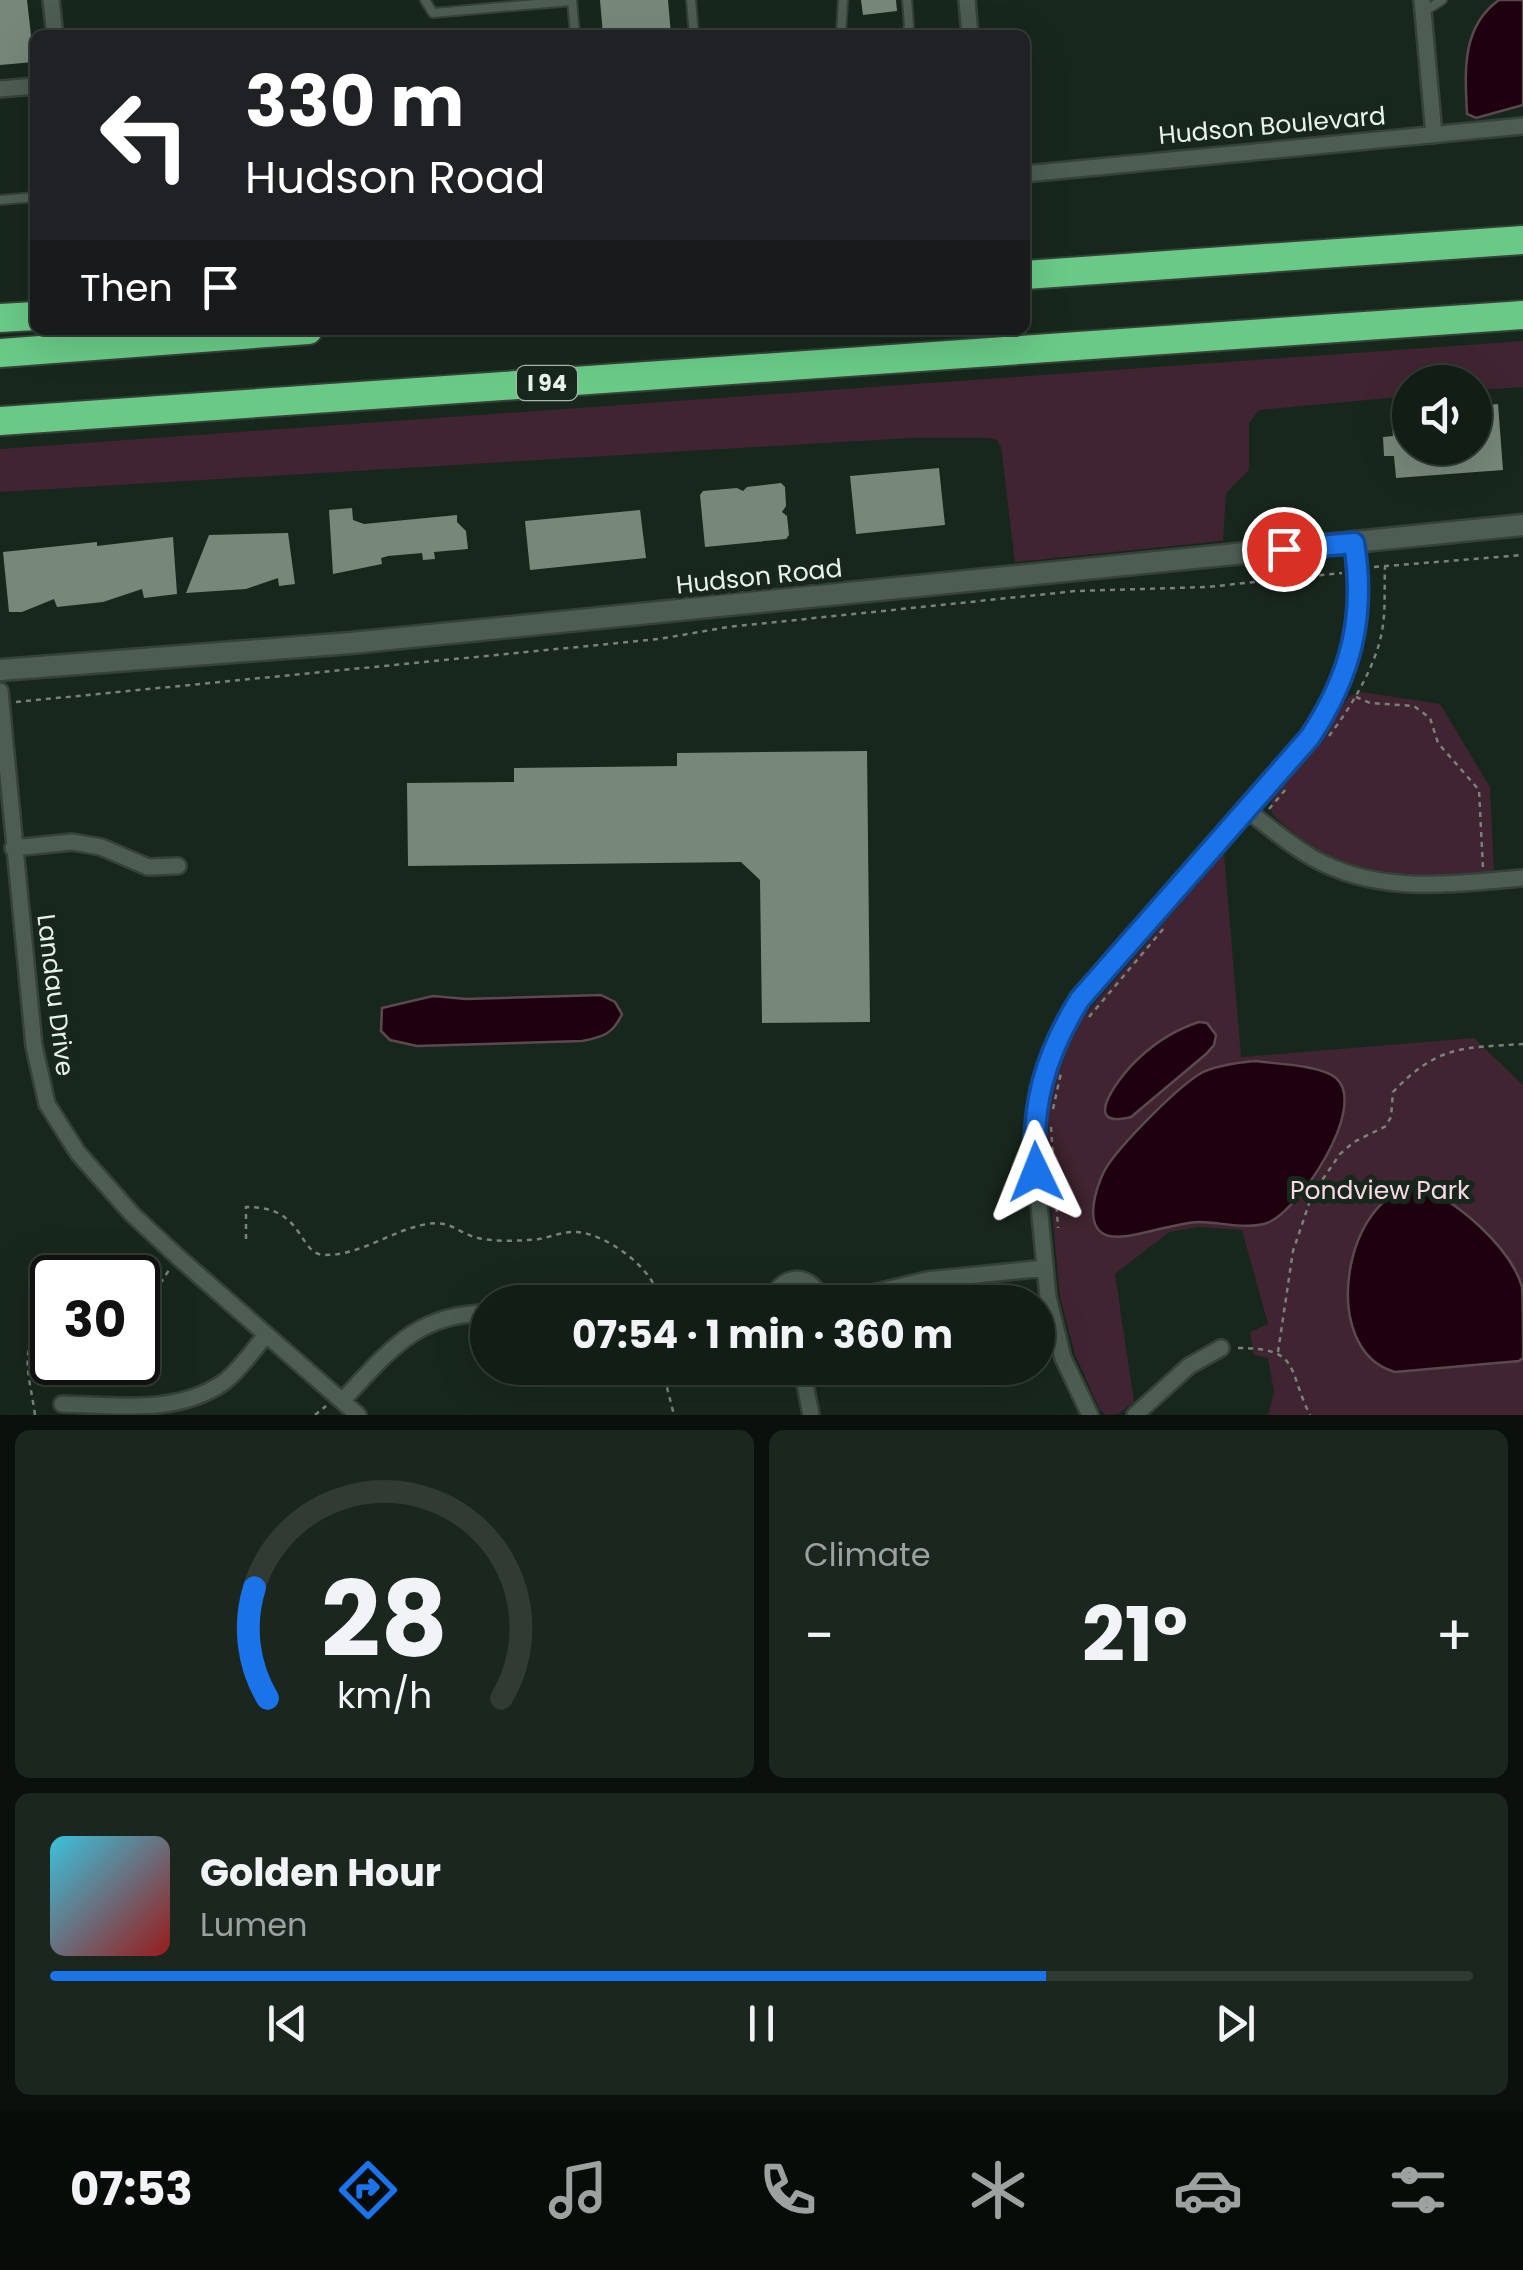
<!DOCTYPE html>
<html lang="en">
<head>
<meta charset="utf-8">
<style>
  body { margin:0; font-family:Poppins,sans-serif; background:#1b261e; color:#f1f3f6; height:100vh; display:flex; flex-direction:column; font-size:38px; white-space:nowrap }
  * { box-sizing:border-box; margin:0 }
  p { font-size:32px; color:#9ca2a0 }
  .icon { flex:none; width:55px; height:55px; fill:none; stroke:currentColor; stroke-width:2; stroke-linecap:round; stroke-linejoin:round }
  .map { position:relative; height:1415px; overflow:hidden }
  .sheet { display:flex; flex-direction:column; gap:15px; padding:15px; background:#0a100c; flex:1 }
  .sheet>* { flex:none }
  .banner { position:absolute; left:30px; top:30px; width:1000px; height:305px; border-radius:15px; box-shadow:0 10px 40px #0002,0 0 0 2px #313b34; background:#202124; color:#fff; overflow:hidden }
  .buttons { position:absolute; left:1392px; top:365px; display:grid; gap:20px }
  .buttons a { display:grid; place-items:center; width:100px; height:100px; border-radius:50%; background:#121d15; box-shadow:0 10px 40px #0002,0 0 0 2px #313b34; font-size:50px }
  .speed { position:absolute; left:30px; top:1255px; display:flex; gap:20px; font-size:50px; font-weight:700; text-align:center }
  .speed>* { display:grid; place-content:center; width:130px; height:130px; border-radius:50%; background:#121d15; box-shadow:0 10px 40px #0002,0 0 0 2px #313b34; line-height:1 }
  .speed .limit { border:5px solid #111; border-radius:15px; background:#fff; color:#111 }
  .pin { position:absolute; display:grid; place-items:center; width:85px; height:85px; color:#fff; margin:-42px; border:5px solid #fff; border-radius:50%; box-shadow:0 2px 10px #0007 }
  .me { position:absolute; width:110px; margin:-55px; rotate:358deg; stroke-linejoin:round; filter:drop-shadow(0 0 8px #0008) }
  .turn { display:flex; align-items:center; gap:35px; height:210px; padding:0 50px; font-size:45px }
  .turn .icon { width:130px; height:130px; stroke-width:2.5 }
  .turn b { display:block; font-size:70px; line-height:85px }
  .then { display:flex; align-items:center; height:95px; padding:0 50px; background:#0003; gap:20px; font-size:38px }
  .big { font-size:75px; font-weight:700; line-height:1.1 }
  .sheet .card { flex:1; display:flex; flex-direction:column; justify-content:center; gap:15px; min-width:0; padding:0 35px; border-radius:15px; background:#1b261e }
  .sheet .dial { align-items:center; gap:0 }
  .dial svg { height:260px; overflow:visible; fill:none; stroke:#313b34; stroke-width:7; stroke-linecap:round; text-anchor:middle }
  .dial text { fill:#f1f3f6; stroke:none }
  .song { display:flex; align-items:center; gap:30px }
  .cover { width:120px; height:120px; border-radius:15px; background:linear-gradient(135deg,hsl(190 70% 55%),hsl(0 70% 35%)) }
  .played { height:10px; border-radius:5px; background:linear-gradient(90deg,#1a73e8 70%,#313b34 70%) }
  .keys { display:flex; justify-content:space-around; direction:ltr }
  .heat { display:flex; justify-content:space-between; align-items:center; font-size:55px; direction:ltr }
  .sheet .tiles { flex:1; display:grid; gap:15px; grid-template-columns:1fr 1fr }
  .card:last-child { grid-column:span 2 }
  .trip { position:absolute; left:470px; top:1285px; width:585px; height:100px; border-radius:50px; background:#121d15; box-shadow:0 10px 40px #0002,0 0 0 2px #313b34; font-weight:700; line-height:100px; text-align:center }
  .tabs { display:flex; height:160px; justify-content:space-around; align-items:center; background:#070c08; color:#9ca2a0 }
  .tabs .icon { width:70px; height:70px }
  .tabs .current { color:#1a73e8 }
  .tabs b { font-size:45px; color:#f1f3f6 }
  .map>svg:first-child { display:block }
  .green { fill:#402431 }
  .water { fill:#1e000e; stroke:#5b4950; stroke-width:2.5 }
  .building { fill:#77887b }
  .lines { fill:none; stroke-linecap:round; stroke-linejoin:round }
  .lane-casing { stroke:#364138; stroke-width:12 }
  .street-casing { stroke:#364138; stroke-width:20 }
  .secondary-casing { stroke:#364138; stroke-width:25 }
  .highway-casing { stroke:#364138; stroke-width:32 }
  .path { stroke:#77837a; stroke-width:2.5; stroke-dasharray:5 5; stroke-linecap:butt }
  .lane { stroke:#4d5d51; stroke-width:8 }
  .street { stroke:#4d5d51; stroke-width:15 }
  .secondary { stroke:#4d5d51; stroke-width:20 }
  .highway { stroke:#69ca87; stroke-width:28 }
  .route-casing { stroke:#114b97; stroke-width:25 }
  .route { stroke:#1a73e8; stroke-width:18 }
  .labels { text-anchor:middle; stroke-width:10; stroke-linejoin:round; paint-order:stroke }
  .shield { fill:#18271c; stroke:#aab5ac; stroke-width:2.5 }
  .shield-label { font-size:22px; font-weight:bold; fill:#e8f2ea }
  .street-label { font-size:25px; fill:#e8f2ea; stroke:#18271c }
  .park-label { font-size:25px; fill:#fbd8e6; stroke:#18271c }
</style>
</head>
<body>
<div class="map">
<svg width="1523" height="1415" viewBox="0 0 1523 1415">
  <rect width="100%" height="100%" fill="#18271c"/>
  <path class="green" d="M 1523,341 L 1523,387 L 1475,390 L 1475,382 L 1410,382 L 1410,396 L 1259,410 L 1249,423 L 1249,470 L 1226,493 L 1223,541 L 1015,562 L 1001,447 L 997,440 L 990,438 L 909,438 L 0,492 L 0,449 Z
    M 1362,692 L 1440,704 L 1490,787 L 1494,871 C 1409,878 1338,880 1273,815 L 1270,807 L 1273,796 L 1325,734 L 1349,696 Z
    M 1224,853 L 1241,1057 L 1474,1038 L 1523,1085 L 1523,1415 L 1268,1415 L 1274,1392 L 1268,1358 L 1254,1355 L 1250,1332 L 1268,1324 L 1242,1230 L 1198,1227 L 1169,1232 L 1115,1274 L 1134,1402 L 1118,1414 L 1106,1415 L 1100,1410 L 1075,1355 L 1060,1297 L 1046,1147 L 1050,1091 L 1064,1050 L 1082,1018 Z"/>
  <path class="water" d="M 1499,0 L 1523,0 L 1523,105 L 1476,118 L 1467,114 C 1465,72 1461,27 1499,0 Z
    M 601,995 L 615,1002 L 622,1014 C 613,1034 603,1037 582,1041 L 417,1046 L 390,1040 L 381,1031 L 382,1008 L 433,996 L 466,999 Z
    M 1199,1022 L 1207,1023 L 1216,1035 L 1214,1045 L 1206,1054 L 1131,1117 C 1076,1131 1123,1072 1139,1058 C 1156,1042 1177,1029 1199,1022 Z
    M 1255,1061 C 1276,1064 1321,1065 1336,1078 C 1369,1107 1298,1212 1267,1223 C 1247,1230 1220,1222 1199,1222 C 1189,1222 1178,1225 1169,1227 C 1151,1230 1117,1243 1102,1233 C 1083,1220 1099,1176 1110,1162 C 1126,1140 1179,1085 1203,1072 C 1218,1065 1238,1063 1255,1061 Z
    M 1417,1186 C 1454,1197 1511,1248 1522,1287 C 1523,1307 1523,1336 1523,1358 L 1519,1361 L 1395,1372 C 1317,1350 1344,1194 1417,1186 Z"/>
  <path class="building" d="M 0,0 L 27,0 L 34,62 L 0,65 Z
    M 600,0 L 668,0 L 671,35 L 603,35 Z
    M 861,0 L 896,0 L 897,11 L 863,15 Z
    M 1498,404 L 1503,470 L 1396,478 L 1394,456 L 1384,456 L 1383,437 L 1393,436 L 1390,412 L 1410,411 L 1410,448 L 1475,448 L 1475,406 Z
    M 939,468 L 945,525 L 856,534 L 850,476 Z
    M 781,483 L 785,487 L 786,506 L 782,512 L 787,516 L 789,535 L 786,539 L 705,547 L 700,495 L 703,491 L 737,488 L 743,491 L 747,487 Z
    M 352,508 L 353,520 L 364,524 L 457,515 L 457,522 L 466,531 L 468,549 L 434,552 L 435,559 L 423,560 L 422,553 L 388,556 L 381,558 L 382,564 L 333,574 L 329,510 Z
    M 640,510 L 646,558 L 530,570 L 525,521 Z
    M 288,533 L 295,584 L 279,586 L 278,578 L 246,589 L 186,593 L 209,535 Z
    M 173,537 L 177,594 L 144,598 L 142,589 L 103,602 L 57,607 L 54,599 L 22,612 L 9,612 L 3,552 L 97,542 L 97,546 Z
    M 867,751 L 870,1022 L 762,1023 L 760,880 L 741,862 L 408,866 L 407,783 L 514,782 L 514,768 L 677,766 L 677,753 Z"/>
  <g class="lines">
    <g class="lane-casing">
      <path id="lane" d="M 425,0 L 433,13 L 572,1
        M 572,0 L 575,35
        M 691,0 L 694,35
        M 1423,12 L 1442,0
        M 841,35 L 843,0
        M 906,35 L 909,26 L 907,0
        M 0,200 L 35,197"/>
    </g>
    <g class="street-casing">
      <path id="street" d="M 51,0 L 55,35
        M 967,0 L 970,35
        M 1422,0 L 1434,135
        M 0,89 L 35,86
        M 1025,174 L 1523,126
        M 0,691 L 34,1046 L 47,1104 L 78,1153 L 132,1214 L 178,1257 L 358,1415
        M 1244,808 C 1267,825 1288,844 1313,858 C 1379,895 1451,884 1523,878
        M 13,848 L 72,842 L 101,847 L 148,867 L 178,866
        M 773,1302 C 775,1285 793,1273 809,1283 C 816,1288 821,1296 826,1302
        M 835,1302 L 927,1280 L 1045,1268
        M 802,1368 L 811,1415
        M 342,1401 C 388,1352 416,1313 488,1313
        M 62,1404 C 116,1405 178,1415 224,1382 C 240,1370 253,1350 266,1335
        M 1090,1415 L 1063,1358 L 1048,1297 L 1033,1143 L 1038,1090 L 1048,1058 L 1080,999 L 1310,737 C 1351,675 1366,617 1354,543
        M 1135,1415 L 1189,1366 L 1221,1348"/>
    </g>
    <g class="secondary-casing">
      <path id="secondary" d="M 0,670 L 351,643 L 1523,525"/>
    </g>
    <g class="highway-casing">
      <path id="highway" d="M 1025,275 L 1523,240
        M 0,318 L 35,316
        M 0,353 L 308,330
        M 0,421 L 1523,315"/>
    </g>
    <path class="path" d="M 1374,567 L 1523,555
      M 1356,697 L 1370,703 L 1414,706 L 1430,718 L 1438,743 L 1479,790 L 1483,868
      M 16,702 L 659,639 L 728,627 L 1076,591 L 1207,587 L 1342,573
      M 1329,736 C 1351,707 1376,666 1382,631 C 1386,610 1384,588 1385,567
      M 1269,809 L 1286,789
      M 1089,1017 L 1164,928
      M 1053,1109 L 1061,1073
      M 1051,1127 L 1058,1228
      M 246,1239 L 246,1207 C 306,1206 297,1255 325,1255 C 362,1255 392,1230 427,1224 C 452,1220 457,1233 478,1238 C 494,1242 522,1241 539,1239 C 551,1237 564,1231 577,1232 C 607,1234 658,1271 659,1302
      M 138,1303 L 156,1290 L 169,1270
      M 1238,1348 C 1301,1348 1287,1369 1310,1415
      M 1278,1352 L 1293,1251 L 1312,1195 L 1340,1154 L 1354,1142 L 1386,1126 L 1391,1117 L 1393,1092 C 1438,1045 1462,1048 1523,1044
      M 662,1368 L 674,1415
      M 35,1415 C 30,1376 15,1343 52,1318
      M 315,1415 L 326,1406"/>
    <use href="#lane" class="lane"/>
    <use href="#street" class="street"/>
    <use href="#secondary" class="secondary"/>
    <use href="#highway" class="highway"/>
  </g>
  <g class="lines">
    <g class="route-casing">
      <path id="route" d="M 1036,1172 C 1030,1107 1045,1055 1080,999 L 1310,737 C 1351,675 1366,617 1354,543 L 1284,549"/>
    </g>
    <use href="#route" class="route"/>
  </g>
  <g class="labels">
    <rect class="shield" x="517" y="366" width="60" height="34" rx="8"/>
    <g class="shield-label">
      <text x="547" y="391">I 94</text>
    </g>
    <g class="street-label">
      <text transform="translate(1272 125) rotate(-5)" y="9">Hudson Boulevard</text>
      <text transform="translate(759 576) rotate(-6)" y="9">Hudson Road</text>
      <text transform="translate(56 995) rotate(83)" y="9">Landau Drive</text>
    </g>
    <g class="park-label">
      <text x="1380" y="1199">Pondview Park</text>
    </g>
  </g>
</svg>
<div class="buttons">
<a><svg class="icon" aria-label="sound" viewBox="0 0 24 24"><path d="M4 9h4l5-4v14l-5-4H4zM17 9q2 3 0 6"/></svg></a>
</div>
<div class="speed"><div class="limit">30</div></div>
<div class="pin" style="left:1284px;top:549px;background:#d93025"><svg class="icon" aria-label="arrive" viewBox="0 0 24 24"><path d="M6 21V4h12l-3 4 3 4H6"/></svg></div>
<svg class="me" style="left:1036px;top:1172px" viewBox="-20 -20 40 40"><path d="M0-17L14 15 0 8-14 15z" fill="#1a73e8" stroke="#fff" stroke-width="4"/></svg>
<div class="trip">07:54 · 1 min · 360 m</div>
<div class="banner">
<div class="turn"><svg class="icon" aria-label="left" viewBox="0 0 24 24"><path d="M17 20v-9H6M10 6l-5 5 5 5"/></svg><div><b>330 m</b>Hudson Road</div></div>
<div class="then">Then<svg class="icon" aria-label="arrive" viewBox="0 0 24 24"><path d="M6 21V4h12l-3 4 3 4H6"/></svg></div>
</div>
</div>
<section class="sheet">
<div class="tiles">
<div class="card dial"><svg viewBox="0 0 100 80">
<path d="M14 69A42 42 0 1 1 86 69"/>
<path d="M14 69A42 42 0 0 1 10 35" stroke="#1a73e8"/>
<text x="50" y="56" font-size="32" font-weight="700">28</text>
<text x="50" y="72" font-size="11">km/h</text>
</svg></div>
<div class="card"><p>Climate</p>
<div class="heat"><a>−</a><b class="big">21°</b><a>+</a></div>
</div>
<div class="card">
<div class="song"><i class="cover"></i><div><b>Golden Hour</b><p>Lumen</p></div></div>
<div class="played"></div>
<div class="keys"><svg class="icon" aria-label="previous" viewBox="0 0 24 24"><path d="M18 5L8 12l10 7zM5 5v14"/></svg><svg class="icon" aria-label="pause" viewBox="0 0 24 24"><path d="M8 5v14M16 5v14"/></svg><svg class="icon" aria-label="next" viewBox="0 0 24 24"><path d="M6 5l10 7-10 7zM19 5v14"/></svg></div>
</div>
</div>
</section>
<nav class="tabs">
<b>07:53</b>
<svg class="icon current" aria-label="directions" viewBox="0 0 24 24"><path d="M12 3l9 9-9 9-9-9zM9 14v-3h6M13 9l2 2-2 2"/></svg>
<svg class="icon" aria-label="music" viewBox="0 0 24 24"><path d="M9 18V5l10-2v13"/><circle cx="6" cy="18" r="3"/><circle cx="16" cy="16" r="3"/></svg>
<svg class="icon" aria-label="phone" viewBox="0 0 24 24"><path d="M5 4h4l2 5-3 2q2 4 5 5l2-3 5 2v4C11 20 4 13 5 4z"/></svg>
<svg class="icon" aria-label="climate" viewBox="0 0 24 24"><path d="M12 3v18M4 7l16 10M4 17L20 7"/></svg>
<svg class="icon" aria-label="car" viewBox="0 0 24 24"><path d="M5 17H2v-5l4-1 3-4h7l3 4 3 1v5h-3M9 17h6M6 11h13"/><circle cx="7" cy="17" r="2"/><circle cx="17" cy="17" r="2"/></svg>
<svg class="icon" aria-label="filters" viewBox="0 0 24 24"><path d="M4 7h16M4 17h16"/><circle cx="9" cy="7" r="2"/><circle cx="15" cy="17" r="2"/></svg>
</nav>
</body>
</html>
